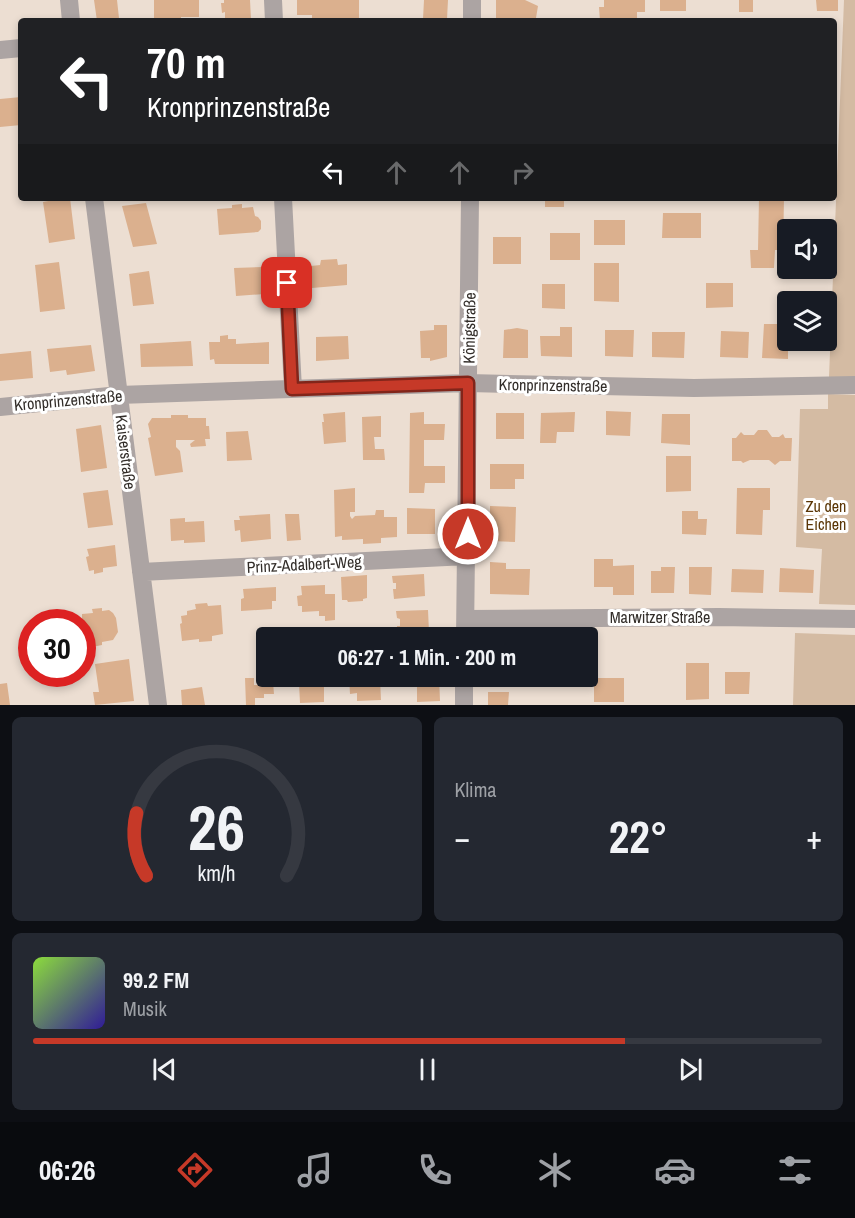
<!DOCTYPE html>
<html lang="de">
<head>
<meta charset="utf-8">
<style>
  body { margin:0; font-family:"Archivo Narrow",sans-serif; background:#242831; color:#f1f3f6; height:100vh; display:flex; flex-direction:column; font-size:22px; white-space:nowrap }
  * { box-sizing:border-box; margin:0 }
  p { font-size:20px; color:#9ea1a6 }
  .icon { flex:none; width:33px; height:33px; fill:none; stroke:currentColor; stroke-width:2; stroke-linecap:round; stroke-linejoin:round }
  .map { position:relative; height:705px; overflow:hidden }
  .details { display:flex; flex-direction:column; gap:12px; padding:12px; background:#0d0f14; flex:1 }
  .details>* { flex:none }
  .banner { position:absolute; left:18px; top:18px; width:819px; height:183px; border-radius:6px; box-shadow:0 3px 9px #0003; background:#202124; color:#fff; overflow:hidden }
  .controls { position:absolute; left:777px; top:219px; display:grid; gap:12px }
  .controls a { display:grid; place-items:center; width:60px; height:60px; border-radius:6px; background:#171b24; box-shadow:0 3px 9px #0003; font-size:30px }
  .speed { position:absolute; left:18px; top:609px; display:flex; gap:12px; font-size:30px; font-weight:700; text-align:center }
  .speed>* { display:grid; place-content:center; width:78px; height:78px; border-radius:50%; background:#171b24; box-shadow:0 3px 9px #0003; line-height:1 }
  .speed .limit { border:9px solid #d22; background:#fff; color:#111 }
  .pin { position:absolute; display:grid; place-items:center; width:51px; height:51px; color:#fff; margin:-26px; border-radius:12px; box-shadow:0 3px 9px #0006 }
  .me { position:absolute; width:66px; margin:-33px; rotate:0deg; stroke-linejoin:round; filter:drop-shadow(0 0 4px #0008) }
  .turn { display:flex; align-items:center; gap:21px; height:126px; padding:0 30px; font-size:27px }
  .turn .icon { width:78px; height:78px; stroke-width:2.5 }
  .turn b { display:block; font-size:42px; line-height:51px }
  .lanes { display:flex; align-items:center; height:57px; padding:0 30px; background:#0003; justify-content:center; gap:30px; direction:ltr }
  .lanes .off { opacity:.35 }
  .big { font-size:45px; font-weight:800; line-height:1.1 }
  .details .card { flex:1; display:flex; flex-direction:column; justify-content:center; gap:9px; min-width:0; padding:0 21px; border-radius:9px; background:#242831 }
  .details .dial { align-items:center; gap:0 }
  .dial svg { height:156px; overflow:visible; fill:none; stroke:#363941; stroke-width:7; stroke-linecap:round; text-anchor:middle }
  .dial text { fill:#f1f3f6; stroke:none }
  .song { display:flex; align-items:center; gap:18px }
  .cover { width:72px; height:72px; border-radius:9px; background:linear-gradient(135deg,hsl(90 70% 55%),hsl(250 70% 35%)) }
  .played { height:6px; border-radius:3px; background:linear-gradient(90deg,#c63928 75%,#363941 75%) }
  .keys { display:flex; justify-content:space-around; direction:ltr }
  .heat { display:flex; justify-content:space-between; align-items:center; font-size:33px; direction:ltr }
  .details .tiles { flex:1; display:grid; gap:12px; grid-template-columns:1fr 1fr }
  .card:last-child { grid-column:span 2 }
  .trip { position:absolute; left:256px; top:627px; width:342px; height:60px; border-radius:6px; background:#171b24; box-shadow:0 3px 9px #0003; font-weight:800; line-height:60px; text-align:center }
  .tabs { display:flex; height:96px; justify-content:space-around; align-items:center; background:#090b0e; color:#9ea1a6 }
  .tabs .icon { width:42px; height:42px }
  .tabs .current { color:#c63928 }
  .tabs b { font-size:27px; color:#f1f3f6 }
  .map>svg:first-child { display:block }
  .green { fill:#d4bba3 }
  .building { fill:#dbb08e }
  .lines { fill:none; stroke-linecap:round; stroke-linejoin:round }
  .minor { stroke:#aca4a3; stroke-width:18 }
  .route-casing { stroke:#81251a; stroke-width:15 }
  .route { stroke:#c63928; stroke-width:10 }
  .labels { text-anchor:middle; stroke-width:6; stroke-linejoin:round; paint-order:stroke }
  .street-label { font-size:16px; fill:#322d29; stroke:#fff }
  .park-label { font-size:16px; fill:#5a3505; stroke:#fff }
</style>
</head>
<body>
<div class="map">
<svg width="855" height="705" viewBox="0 0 855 705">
  <rect width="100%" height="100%" fill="#ecded2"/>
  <path class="green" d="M 844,0 L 855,0 L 855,378 L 829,377 Z
    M 828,394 L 855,395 L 855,605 L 819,604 L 822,549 L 796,547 L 800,409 L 828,409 Z
    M 795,633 L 855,635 L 855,705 L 793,705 Z"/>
  <path class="building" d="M 94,0 L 117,0 L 119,18 L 97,21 Z
    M 154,0 L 199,0 L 199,17 L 181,17 L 181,21 L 154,21 Z
    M 224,0 L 250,0 L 251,20 L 225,21 L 225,12 L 222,13 L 221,3 L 224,3 Z
    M 297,0 L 359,0 L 359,21 L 324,21 L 324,19 L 312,19 L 312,15 L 297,15 Z
    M 424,0 L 448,0 L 447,19 L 423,19 Z
    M 496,0 L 525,0 L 538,6 L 536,18 L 496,20 Z
    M 604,0 L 645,0 L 645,12 L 637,12 L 637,21 L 600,21 L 599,7 L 604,7 Z
    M 660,0 L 686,0 L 686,11 L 660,11 Z
    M 739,0 L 753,0 L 753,12 L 739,12 Z
    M 816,0 L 838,0 L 838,11 L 817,11 Z
    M 21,97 L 21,125 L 0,127 L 0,99 Z
    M 64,198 L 70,198 L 75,239 L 49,243 L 43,202 Z
    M 504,198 L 520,198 L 520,201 L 504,201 Z
    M 545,198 L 564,198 L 564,207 L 545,207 Z
    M 759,198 L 784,198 L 783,250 L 775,250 L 774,268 L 751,268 L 750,250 L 758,250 Z
    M 146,203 L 157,244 L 133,247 L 122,206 Z
    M 242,204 L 242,208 L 253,207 L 255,216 L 258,217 L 261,221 L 261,229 L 258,232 L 219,235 L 217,209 L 232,208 L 232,205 Z
    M 663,213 L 701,213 L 701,238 L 662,238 Z
    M 594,220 L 625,220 L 625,245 L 594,245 Z
    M 550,233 L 580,233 L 580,260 L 550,260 Z
    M 493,237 L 521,237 L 521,264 L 493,264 Z
    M 337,259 L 338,265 L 347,264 L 347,285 L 312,288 L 311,266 L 320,265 L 321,260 Z
    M 59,262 L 65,309 L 40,312 L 35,265 Z
    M 594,263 L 619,263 L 619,302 L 594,301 Z
    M 264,267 L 265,294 L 236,296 L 234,268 Z
    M 149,271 L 154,304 L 133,306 L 129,274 Z
    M 706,283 L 733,283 L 733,307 L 706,308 Z
    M 542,284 L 565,284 L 565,309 L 542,308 Z
    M 764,324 L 788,324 L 788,359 L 762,358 Z
    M 434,325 L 447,325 L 447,357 L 430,361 L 430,358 L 421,358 L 420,331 L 434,330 Z
    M 560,327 L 572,327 L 572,357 L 541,356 L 540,336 L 560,336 Z
    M 517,328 L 528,330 L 528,358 L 503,358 L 504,330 Z
    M 605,330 L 634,330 L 633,357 L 605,356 Z
    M 721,331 L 749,332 L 748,358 L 720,357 Z
    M 652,332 L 685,332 L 684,358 L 652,357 Z
    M 228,335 L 228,339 L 236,339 L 236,344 L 269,342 L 269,364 L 215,364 L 214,359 L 210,360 L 209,342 L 220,342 L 220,336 Z
    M 348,336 L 349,359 L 316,361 L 316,337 Z
    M 191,341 L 193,366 L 141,367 L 140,344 Z
    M 91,345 L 95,371 L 67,375 L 66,370 L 50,372 L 47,349 Z
    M 31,351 L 33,378 L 0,381 L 0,354 Z
    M 606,411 L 631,412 L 630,436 L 606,435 Z
    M 345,412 L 346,442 L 324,444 L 322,422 L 324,422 L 323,414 Z
    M 424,412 L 424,424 L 445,424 L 444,440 L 424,440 L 424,466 L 445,466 L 445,483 L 425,483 L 424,493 L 409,493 L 410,413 Z
    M 575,412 L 574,432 L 557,432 L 556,443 L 540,443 L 541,413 Z
    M 496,413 L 524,413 L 524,439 L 496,439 Z
    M 662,414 L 690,414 L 690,445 L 661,443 Z
    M 171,415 L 188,415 L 188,418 L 206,418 L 206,426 L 209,426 L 210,439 L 205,439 L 206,446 L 191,447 L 190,444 L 195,440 L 176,440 L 176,447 L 180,451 L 183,472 L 155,476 L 148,438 L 151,437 L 148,424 L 152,418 L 171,418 Z
    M 381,416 L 381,437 L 374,437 L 375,449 L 384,449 L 385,460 L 363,460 L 362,417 Z
    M 101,425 L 107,468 L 81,472 L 76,429 Z
    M 758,430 L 767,430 L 772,437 L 779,437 L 783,434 L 785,438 L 792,438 L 791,461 L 780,461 L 775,465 L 769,460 L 750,460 L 743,463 L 741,461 L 732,461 L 732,438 L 736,438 L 741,432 L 744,435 L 754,435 Z
    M 248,431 L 252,460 L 227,461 L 226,432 Z
    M 666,456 L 691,456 L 691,491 L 666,492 Z
    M 490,464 L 524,464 L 524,479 L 515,479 L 515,489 L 490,489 Z
    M 355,488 L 355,512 L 350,512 L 350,516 L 352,519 L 355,516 L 375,515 L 376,510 L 384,510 L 384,517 L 397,517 L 397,537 L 381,538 L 381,543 L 363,544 L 363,539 L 342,540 L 342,536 L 335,537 L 334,490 Z
    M 737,488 L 770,488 L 770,510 L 763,510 L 762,535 L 736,534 Z
    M 108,490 L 113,525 L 88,528 L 83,493 Z
    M 490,506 L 516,507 L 515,542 L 490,541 Z
    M 407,508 L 435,509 L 435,534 L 407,534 Z
    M 682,511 L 698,511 L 698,519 L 707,519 L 706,535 L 682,534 Z
    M 270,514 L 271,539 L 241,542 L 240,530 L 235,531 L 234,520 L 240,520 L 239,516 Z
    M 285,514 L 299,514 L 301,540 L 287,541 Z
    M 185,518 L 185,522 L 204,521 L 205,542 L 184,543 L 184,540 L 171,541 L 170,519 Z
    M 115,545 L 117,566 L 103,568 L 103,572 L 94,574 L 94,570 L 89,571 L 86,557 L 89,556 L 87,549 Z
    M 594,559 L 613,559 L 613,566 L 634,565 L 634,595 L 613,595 L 613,587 L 594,587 Z
    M 490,562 L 506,563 L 506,569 L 530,569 L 529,595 L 490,594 Z
    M 661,567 L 675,567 L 674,593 L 651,593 L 651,571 L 661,571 Z
    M 689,567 L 712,567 L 711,595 L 689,594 Z
    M 780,568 L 814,570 L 813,593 L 779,592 Z
    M 732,569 L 764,570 L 763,593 L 731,592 Z
    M 424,574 L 425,596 L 394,599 L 393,589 L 396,589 L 396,583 L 393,583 L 392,576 Z
    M 367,575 L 367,598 L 363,599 L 363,601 L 348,602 L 347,600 L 342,600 L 341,577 Z
    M 325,585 L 325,594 L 335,594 L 335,620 L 325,621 L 325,616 L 319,616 L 319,611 L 302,612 L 302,606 L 298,606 L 297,596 L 302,595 L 301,586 Z
    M 276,587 L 276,601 L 272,601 L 272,609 L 241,611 L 241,599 L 244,598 L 243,589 Z
    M 207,603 L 208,606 L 221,605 L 223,634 L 212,636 L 212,641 L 199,642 L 199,639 L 182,641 L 180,624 L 182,623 L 181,616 L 187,615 L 187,611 L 196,609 L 195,604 Z
    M 102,608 L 102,611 L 109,610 L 113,613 L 116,618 L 118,632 L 113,640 L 102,642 L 102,645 L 92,647 L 92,643 L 86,644 L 84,633 L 82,634 L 82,614 L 93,613 L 92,609 Z
    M 428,610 L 429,632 L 397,634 L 397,626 L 400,626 L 400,619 L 397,618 L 396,611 Z
    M 588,645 L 597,645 L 598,663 L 588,663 Z
    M 129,659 L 134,701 L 95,705 L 93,692 L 99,692 L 95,664 Z
    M 686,663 L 709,663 L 709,699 L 686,700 Z
    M 725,672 L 750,672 L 749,694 L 725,694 Z
    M 349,676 L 356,676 L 356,680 L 380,679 L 381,700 L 357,701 L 357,693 L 350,694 Z
    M 429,676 L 439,676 L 440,701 L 417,702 L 417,677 Z
    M 245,678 L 254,678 L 254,685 L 263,685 L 263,682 L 273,682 L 274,694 L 264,694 L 264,698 L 255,698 L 255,705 L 246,705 Z
    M 594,678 L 624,678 L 624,702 L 594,702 Z
    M 324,682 L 324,702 L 300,703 L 299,683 Z
    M 7,683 L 10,705 L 0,705 L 0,684 Z
    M 202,687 L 205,705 L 182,705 L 181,690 Z
    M 488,692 L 509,692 L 508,705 L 488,705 Z"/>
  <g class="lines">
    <path class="minor" d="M 69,0 L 71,21
      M 273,0 L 274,21
      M 472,21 L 472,0
      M 0,50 L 21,48
      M 94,198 L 158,705
      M 283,198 L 293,389
      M 0,407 L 119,395 L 468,383 L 694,388 L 855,385
      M 141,572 L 467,556
      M 466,619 L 719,617 L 855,619
      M 465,638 L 470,198
      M 464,705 L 464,676"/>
  </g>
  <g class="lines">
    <g class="route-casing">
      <path id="route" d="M 287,283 L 292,389 L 468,383 L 468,534"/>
    </g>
    <use href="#route" class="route"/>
  </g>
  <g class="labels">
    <g class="street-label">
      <text transform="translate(469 328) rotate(-89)" y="6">Königstraße</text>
      <text transform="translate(553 385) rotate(1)" y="6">Kronprinzenstraße</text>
      <text transform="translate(68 400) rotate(-5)" y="6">Kronprinzenstraße</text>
      <text transform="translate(126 452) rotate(83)" y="6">Kaiserstraße</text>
      <text transform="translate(304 564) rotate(-3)" y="6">Prinz-Adalbert-Weg</text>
      <text x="660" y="623">Marwitzer Straße</text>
    </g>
    <g class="park-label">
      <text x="826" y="512">Zu den<tspan x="826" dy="18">Eichen</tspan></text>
    </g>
  </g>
</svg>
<div class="controls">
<a><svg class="icon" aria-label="sound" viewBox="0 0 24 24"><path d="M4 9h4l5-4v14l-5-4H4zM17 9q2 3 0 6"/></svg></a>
<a><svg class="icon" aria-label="layers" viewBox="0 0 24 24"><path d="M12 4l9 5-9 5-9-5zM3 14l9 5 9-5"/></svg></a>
</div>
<div class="speed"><div class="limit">30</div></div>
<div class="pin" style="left:287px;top:283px;background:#d93025"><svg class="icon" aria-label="arrive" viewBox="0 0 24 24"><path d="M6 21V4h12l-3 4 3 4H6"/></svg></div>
<svg class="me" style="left:468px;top:534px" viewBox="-20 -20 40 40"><circle r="17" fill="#c63928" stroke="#fff" stroke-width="3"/><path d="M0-11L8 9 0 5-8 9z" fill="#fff"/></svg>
<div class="trip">06:27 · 1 Min. · 200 m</div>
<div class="banner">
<div class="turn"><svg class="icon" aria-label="left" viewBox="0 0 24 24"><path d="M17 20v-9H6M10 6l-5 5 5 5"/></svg><div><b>70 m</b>Kronprinzenstraße</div></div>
<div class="lanes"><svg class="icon" aria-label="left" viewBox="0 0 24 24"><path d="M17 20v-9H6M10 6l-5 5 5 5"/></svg><svg class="icon off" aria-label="ahead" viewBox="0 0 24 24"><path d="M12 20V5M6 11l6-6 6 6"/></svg><svg class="icon off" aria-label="ahead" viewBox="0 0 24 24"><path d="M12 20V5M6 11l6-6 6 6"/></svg><svg class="icon off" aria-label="right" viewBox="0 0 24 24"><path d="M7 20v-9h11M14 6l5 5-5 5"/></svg></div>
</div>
</div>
<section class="details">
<div class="tiles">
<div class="card dial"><svg viewBox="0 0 100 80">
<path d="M14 69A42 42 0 1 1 86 69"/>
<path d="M14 69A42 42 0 0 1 9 37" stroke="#c63928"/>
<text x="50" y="56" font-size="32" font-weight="700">26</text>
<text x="50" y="72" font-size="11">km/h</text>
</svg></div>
<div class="card"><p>Klima</p>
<div class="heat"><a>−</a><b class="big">22°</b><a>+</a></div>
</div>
<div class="card">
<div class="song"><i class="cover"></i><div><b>99.2 FM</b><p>Musik</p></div></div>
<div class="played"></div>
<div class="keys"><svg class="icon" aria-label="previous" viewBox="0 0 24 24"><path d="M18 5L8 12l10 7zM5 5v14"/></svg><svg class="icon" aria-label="pause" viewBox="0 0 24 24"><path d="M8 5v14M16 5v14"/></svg><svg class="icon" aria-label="next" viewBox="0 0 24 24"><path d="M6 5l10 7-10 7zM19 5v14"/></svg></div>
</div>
</div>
</section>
<nav class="tabs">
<b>06:26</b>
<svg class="icon current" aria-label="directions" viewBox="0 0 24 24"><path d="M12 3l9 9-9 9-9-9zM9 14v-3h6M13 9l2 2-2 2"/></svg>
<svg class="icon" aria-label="music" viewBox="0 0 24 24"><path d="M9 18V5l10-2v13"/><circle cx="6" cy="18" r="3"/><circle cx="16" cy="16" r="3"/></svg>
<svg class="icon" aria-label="phone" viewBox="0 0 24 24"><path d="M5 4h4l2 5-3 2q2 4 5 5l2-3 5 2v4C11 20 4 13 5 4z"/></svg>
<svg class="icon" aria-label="climate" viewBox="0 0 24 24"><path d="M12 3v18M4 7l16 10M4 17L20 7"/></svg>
<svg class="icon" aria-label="car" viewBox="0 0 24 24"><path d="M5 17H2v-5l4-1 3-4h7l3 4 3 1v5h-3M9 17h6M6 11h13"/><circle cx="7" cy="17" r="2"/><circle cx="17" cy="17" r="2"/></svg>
<svg class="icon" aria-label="filters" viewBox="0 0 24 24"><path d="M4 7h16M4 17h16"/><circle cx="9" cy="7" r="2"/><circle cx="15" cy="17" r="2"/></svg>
</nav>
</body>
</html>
